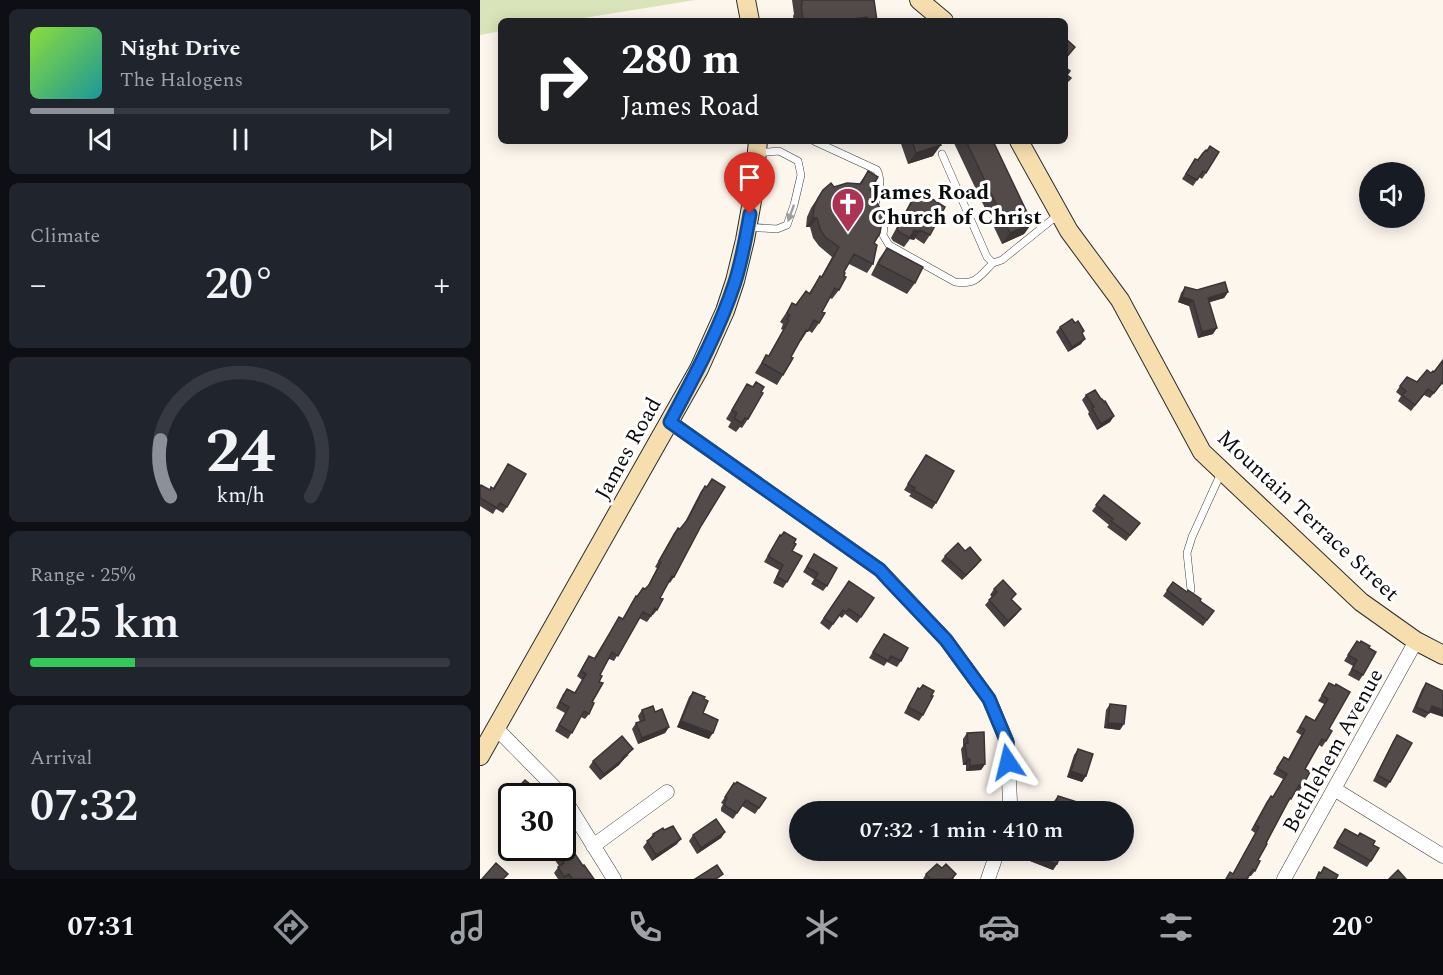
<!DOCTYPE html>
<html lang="en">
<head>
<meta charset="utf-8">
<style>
  body { margin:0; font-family:Spectral,serif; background:#20242c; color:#f1f3f6; height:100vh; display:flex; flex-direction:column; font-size:22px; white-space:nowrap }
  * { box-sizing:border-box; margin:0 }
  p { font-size:20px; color:#9ea1a6 }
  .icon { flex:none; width:33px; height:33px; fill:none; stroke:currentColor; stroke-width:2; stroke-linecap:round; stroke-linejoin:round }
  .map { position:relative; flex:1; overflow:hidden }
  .details { display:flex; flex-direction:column; gap:9px; padding:9px; background:#0d0f14; width:480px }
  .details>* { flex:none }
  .banner { position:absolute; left:18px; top:18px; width:570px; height:126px; border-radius:9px; box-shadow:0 3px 15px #0003; background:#202124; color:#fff; overflow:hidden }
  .buttons { position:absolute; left:879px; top:162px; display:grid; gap:12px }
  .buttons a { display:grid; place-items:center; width:66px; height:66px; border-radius:50%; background:#171b24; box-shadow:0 3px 15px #0003; font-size:30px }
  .speed { position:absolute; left:18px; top:783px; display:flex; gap:12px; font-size:30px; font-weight:700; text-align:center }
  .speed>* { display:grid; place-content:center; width:78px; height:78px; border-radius:50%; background:#171b24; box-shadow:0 3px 15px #0003; line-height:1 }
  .speed .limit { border:3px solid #111; border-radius:9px; background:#fff; color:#111 }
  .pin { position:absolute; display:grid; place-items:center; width:51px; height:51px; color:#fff; margin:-62px -26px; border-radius:50% 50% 50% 0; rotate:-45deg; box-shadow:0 0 6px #0007 }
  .pin .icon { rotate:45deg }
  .me { position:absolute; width:66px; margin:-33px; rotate:350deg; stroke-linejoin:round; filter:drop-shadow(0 0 4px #0008) }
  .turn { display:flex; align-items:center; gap:21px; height:126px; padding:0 24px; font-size:27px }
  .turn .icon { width:78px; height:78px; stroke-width:2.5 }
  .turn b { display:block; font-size:42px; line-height:51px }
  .big { font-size:45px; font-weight:600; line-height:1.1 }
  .details .tile { flex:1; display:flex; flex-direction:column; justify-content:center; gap:9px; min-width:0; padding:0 21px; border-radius:9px; background:#20242c }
  .details .dial { align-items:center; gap:0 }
  .dial svg { height:156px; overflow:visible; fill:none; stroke:#363941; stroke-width:7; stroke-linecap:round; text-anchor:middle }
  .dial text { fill:#f1f3f6; stroke:none }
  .song { display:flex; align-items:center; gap:18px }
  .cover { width:72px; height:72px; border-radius:9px; background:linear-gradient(135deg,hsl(90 70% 55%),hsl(180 70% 35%)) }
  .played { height:6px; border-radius:3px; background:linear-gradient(90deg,#8c9099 20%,#363941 20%) }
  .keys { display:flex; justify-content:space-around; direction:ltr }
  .heat { display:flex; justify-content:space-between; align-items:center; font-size:33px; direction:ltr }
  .charge { height:9px; border-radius:4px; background:linear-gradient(90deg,#34c759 25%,#363941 0) }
  .trip { position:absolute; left:309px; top:801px; width:345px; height:60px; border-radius:30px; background:#171b24; box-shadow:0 3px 15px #0003; font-weight:600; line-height:60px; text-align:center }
  .tabs { display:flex; height:96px; justify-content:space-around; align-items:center; background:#090b0e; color:#9ea1a6 }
  .tabs .icon { width:42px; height:42px }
  .tabs .on { color:#8c9099 }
  .tabs b { font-size:27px; color:#f1f3f6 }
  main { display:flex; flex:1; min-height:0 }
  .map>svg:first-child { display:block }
  .green { fill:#d9e4ba }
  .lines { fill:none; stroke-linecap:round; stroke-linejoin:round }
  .lane-casing { stroke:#3f3f3f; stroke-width:8 }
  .street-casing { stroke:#3f3f3f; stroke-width:15 }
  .secondary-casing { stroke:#2e2e2e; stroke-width:20 }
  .lane { stroke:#fff; stroke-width:7 }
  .street { stroke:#fff; stroke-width:14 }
  .secondary { stroke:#f6deaf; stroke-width:18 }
  .wall { fill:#474040 }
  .shaded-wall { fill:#3a3434 }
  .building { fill:#534b4a; stroke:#3a3434; stroke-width:1.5 }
  .oneway { fill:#9e9e9e }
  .route-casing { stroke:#114b97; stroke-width:15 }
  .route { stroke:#1a73e8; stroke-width:10 }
  .labels { text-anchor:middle; stroke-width:6; stroke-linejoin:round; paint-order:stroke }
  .poi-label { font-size:22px; font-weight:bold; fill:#0c0c0c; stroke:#fff; text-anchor:start }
  .street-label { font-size:22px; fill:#0c0c0c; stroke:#fff }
</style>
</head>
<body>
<main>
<section class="details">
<div class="tile">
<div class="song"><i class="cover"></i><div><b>Night Drive</b><p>The Halogens</p></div></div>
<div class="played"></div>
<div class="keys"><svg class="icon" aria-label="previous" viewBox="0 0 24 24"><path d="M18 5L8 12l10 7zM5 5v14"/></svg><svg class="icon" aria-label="pause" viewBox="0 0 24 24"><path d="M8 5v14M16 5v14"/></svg><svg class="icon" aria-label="next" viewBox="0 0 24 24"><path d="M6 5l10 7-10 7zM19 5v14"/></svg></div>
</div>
<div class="tile"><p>Climate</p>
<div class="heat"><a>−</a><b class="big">20°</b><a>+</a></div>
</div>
<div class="tile dial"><svg viewBox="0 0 100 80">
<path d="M14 69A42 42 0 1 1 86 69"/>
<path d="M14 69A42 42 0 0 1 9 40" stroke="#8c9099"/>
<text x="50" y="56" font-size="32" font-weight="700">24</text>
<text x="50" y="72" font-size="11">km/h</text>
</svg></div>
<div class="tile"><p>Range · 25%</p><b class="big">125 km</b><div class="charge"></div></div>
<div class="tile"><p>Arrival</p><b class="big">07:32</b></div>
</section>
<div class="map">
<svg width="963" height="879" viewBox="0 0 963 879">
  <rect width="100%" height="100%" fill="#fdf6ed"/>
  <path class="green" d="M 0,0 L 215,0 L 85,21 L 21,21 L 21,31 L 0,35 Z"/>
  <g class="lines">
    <g class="lane-casing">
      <path id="lane" d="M 334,141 L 397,170 C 403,182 398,195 394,207 L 404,225 L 403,235 L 409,245 L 475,282 C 496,285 499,277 513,263
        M 462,154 L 507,257 L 513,263 L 522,260 L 579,214
        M 267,227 L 297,229 L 307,225 L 314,205 L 321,175 L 318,161 L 299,151 L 277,153
        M 711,590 L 707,553 L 712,537 L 741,473"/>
    </g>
    <g class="street-casing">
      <path id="street" d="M 190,422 L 400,570 L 466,640 L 509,699 L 527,742 L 530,801 L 528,812
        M 16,728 L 82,795 L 134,879
        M 854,789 L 963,856
        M 113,846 L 187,792
        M 508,879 L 518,850
        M 804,879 L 936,641"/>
    </g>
    <g class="secondary-casing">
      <path id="secondary" d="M 266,0 L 270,21
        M 439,0 L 464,21
        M 539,141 L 589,231 L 640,300 L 722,452 L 881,602 L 936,641 L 963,655
        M 0,756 L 219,369 L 245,311 L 255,281 L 265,240 L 272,201 L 278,141"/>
    </g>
    <use href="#lane" class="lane"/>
    <use href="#street" class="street"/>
    <use href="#secondary" class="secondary"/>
  </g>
  <path class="wall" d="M 312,0 L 394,0 L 397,21 L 314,21 L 313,16 L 314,14 Z
    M 420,141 L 459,141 L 453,156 L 428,164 Z
    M 473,141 L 513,141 L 552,223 L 544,234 L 522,244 Z
    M 723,153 L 726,173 L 722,179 L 719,177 L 713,186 L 702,179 L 715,159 L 718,160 Z
    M 388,171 L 394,243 L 393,264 L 387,273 L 369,264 L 364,272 L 359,290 L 352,299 L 350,298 L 342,312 L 339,323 L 332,333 L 328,330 L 321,341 L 321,340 L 311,357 L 303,375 L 297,385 L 275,373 L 286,355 L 288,356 L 303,330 L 301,329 L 303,324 L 300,322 L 306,313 L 312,303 L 316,305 L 329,293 L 340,276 L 341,277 L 352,257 L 339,246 L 333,238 L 330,227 L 326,227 L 327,217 L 331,208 L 343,190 L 354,187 L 379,184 Z
    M 438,190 L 450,235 L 444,244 L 435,238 L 434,240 L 430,239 L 424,247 L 413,241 L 411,238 L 432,199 Z
    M 407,248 L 435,283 L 427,294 L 391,275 L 399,259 Z
    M 705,287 L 717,290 L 748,292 L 744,298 L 729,302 L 733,334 L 718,338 L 709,306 L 698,302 L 701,293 Z
    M 580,327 L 602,334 L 601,344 L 588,352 L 576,332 Z
    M 963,360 L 963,385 L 962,384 L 950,398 L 944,395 L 931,411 L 918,401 L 921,396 L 916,392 L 920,386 L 937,382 L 954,372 Z
    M 276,382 L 268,419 L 262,428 L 260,427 L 256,432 L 248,427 L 251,422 L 246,419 L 267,384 L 272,387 Z
    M 606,395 L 621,399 L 634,416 L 630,422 L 617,430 L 608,414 L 609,412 L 602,400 Z
    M 446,455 L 456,503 L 452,509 L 429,496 L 431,494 L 424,490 Z
    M 28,464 L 27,507 L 23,513 L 16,509 L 13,514 L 0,506 L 0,487 L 9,490 L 13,488 Z
    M 232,479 L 221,526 L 194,577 L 190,583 L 189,582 L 180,598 L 177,610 L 173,615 L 172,615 L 167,622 L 159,618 L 134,661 L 129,659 L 120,675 L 119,682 L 109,714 L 105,719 L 101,717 L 88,739 L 75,731 L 85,713 L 76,708 L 83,694 L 87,689 L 95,693 L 102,680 L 97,676 L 105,662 L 109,656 L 114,658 L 139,617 L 143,619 L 152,602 L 163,588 L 166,589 L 177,568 L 175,567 L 194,533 L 198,528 L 200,529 L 204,524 L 221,491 L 225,486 L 227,487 Z
    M 624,495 L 660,523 L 646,541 L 627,527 L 629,525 L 612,511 Z
    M 300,535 L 314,543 L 312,551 L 307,582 L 303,588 L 293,583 L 299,570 L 284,562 Z
    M 334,554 L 347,586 L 343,591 L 331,584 L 334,579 L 323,572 Z
    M 465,556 L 497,565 L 482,580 L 461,561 Z
    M 369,581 L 394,598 L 377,623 L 365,614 L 362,618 L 359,616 L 349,630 L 340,623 Z
    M 693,582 L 734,611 L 723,626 L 683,596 Z
    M 514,589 L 536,594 L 532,599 L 537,614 L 524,627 L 505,605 L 512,597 L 510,595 Z
    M 404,634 L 421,661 L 417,667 L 407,662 L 404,666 L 389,658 Z
    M 877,641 L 889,648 L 883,675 L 879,681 L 868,675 L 873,666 L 864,661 Z
    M 849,683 L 849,729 L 846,741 L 842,747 L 839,745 L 825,769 L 822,787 L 818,793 L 815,792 L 807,804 L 778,860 L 775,871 L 771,876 L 769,876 L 768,879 L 746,879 L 750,872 L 753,873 L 775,833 L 771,830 L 787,801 L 791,796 L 793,797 L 803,779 L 793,774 L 804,757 L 808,759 L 821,735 L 816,732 L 826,716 L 834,721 L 844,704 L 838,701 Z
    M 946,683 L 950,712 L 945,718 L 932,712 L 942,689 Z
    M 438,688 L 443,715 L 439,721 L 424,713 Z
    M 213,692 L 224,699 L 223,713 L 229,739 L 197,727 L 209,697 Z
    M 630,704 L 640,730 L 624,728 L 626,710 Z
    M 162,710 L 175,712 L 189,727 L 185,733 L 158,744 L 152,729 L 156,723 L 160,722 L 158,716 Z
    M 487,733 L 504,748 L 505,764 L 501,770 L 486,771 L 486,765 L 483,765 L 481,749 L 483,746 L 483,739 Z
    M 917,735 L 910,782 L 906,788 L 893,781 L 913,741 Z
    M 598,749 L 606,776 L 602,782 L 587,777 L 594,755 Z
    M 149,755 L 142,760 L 139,765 L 120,780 L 109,767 L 113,761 Z
    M 254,783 L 286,798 L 275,814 L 262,806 L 253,819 L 241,811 L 241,808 L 243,804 L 241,803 Z
    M 32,796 L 32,822 L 18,811 L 22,805 Z
    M 578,796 L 593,812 L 570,812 L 574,801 Z
    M 865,829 L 893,845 L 891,861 L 887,867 L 853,848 Z
    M 184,830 L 197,844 L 172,861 L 163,847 L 173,834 Z
    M 245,832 L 241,838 L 217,854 L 209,841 L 213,835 Z
    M 93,847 L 91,849 L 103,866 L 114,879 L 78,879 L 74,873 L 79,866 L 70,853 L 68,854 L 64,848 Z
    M 552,850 L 582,850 L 577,864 L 573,870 L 550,861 Z
    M 462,868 L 476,874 L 473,879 L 443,879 L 446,874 Z"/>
  <path class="shaded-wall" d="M 387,17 L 384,21 L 359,21 Z
    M 461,145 L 453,156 L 428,164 L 436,153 Z
    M 333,218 L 337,218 L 330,227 L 326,227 Z
    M 552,223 L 544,234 L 522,244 L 530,233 Z
    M 434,230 L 440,231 L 434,240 L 430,239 Z
    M 748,292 L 744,298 L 724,304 L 728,298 Z
    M 702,297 L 713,300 L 709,306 L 698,302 Z
    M 737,328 L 733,334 L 718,338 L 722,332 Z
    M 605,339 L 601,344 L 588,352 L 592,347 Z
    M 634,416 L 630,422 L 617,430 L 621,424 Z
    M 501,560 L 497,565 L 482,580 L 486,575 Z
    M 541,609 L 537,614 L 524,627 L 528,621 Z
    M 952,706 L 963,710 L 963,717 L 948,712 Z
    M 201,721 L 233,733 L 229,739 L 197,727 Z
    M 628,723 L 644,724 L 640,730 L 624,728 Z
    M 189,727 L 185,733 L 158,744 L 162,738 Z
    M 153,749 L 139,765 L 120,780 L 124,774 Z
    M 487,759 L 490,759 L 486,765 L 483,765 Z
    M 505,764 L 501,770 L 486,771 L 490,766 Z
    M 591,771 L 606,776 L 602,782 L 587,777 Z
    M 245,832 L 241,838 L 217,854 L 221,848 Z
    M 201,839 L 197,844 L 172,861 L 176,855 Z
    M 469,850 L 486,850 L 483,856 Z
    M 554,856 L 577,864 L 573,870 L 550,861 Z"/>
  <path class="building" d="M 322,0 L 394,0 L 397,21 L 387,21 L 387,17 L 359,21 L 324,21 L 324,20 L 323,20 L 321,5 L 322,5 Z
    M 585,38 L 595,47 L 585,59 Z
    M 585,67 L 590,71 L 587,75 L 591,78 L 585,84 Z
    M 432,141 L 459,141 L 461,145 L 436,153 Z
    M 486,141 L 513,141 L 552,223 L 530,233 Z
    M 730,146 L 739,152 L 726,173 L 723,171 L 717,180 L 706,174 L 715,159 L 718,160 L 723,153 L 726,150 L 727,151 Z
    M 388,171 L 398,177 L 390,190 L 396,195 L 396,200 L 403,215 L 400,233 L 394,243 L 397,245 L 393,264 L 374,254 L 364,272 L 365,273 L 364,276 L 366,277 L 359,290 L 355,288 L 342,312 L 345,313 L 339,323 L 334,320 L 328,331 L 326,330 L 311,357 L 313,358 L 303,375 L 282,363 L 286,355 L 289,356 L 309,320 L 307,319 L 310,315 L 307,313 L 312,303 L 316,305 L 326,291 L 330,294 L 340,276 L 342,277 L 359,247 L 345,237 L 340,229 L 337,218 L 333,218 L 334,207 L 338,198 L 343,190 L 351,183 L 354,187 L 367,183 L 381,184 Z
    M 438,190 L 465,207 L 450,235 L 440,230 L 440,231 L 434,230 L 430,238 L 419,232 L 417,229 Z
    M 407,248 L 443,267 L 435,283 L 398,264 Z
    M 745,282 L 748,292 L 728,298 L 737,328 L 722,332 L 713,300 L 702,297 L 705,287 L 717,290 Z
    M 592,319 L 595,323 L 598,321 L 604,331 L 602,333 L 605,339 L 592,347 L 580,327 Z
    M 963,360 L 963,381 L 954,393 L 948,389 L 935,405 L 922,395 L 926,391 L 920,386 L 927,377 L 937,382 L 947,370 L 951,373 L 953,371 L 954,372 Z
    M 276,382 L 284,387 L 281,392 L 283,393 L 268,419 L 265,418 L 262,423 L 254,418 L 257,413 L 252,410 L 267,384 L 273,387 Z
    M 615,390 L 621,399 L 622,399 L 624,402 L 625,401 L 634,416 L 621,424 L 612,408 L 614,407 L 606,395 Z
    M 446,455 L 474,471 L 456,503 L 433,490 L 435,488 L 428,484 Z
    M 28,464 L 46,474 L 27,507 L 20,503 L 17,508 L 0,498 L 0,487 L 1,485 L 10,490 L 11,487 L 14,489 Z
    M 232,479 L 245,487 L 221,526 L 194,577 L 192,576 L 180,598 L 183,599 L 177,610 L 175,608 L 171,616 L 163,612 L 138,656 L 132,652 L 120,675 L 122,676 L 119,682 L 123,683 L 112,702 L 114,703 L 109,714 L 104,711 L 92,733 L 79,725 L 89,707 L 80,702 L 87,689 L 95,693 L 106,674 L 101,671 L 109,656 L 115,659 L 139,617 L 143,619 L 156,596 L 157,597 L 163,588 L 165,589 L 169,585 L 181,562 L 179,561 L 198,528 L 200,529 L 208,519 L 225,486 L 227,487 Z
    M 624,495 L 660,523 L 650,535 L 631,521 L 633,519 L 616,505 Z
    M 304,532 L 316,539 L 314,543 L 316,544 L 312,551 L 322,556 L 307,582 L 297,577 L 303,565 L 288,556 L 300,535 L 301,536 Z
    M 478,543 L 485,551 L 490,547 L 501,560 L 486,575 L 465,556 Z
    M 334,554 L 357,568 L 347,586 L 335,579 L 338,573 L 327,567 Z
    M 523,580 L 536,594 L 531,599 L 541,609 L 528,621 L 509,600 L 517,592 L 514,589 Z
    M 369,581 L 394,598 L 381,617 L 369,609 L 366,612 L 363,610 L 353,624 L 344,618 Z
    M 693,582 L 707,592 L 708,590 L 721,599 L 720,601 L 734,611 L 727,620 L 687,590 Z
    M 404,634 L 428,648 L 421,661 L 411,656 L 408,661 L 393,652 Z
    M 877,641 L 880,643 L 881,641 L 890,646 L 889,648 L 896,652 L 883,675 L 872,669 L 877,660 L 868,655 Z
    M 849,683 L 855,686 L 856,684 L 870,692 L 849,729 L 852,731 L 846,741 L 842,739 L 825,769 L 830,772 L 822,787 L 819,785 L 811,799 L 810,798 L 786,843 L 787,844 L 778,860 L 780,861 L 775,871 L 773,869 L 767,879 L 746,879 L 750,872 L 753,874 L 779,827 L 775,825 L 791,796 L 793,797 L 807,774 L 797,768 L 804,757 L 809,760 L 825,730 L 820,727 L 826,716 L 835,721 L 848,699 L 842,695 Z
    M 946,683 L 963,691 L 963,710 L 952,706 L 949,713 L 936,707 Z
    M 443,685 L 454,691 L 451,696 L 453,696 L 443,715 L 428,707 L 438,688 L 440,689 Z
    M 213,692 L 225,697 L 224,699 L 228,701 L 223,713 L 238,720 L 233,733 L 201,721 Z
    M 630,704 L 646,706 L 644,724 L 628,723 Z
    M 173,706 L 175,712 L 182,709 L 189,727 L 162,738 L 156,723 L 165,720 L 162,710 Z
    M 504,732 L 505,764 L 490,766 L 490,759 L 487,759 L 485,744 L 488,743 L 487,733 Z
    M 917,735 L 932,743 L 910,782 L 897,775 Z
    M 142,736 L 153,749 L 142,758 L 143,759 L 124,774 L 113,761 Z
    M 598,749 L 613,754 L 606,776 L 591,771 Z
    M 45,780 L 62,794 L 61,796 L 32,796 L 32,813 L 22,805 Z
    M 257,782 L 286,798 L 279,808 L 266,800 L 257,813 L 245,806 L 245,802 L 247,798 L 245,797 L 254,783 L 255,784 Z
    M 578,796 L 597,802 L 593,812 L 573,812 Z
    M 236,819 L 245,832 L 221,848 L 213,835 Z
    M 193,826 L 201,839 L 176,855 L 167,841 L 174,836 L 173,834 L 183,828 L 184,830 Z
    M 865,829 L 878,836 L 880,833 L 895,841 L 893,845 L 899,848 L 891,861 L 857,842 Z
    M 82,834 L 93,847 L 91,848 L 103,866 L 104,865 L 114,879 L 92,879 L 89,874 L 84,877 L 78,867 L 84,863 L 74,848 L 82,848 Z
    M 555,850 L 582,850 L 577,864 L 554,856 Z
    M 16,863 L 28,874 L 23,879 L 2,879 Z
    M 457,864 L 462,868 L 466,864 L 476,874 L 472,878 L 473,879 L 450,879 L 446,874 Z
    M 237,865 L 243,874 L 236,879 L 215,879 Z
    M 844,867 L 858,875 L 856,879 L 836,879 L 839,872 L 841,873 Z
    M 918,870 L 926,879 L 909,879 Z"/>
  <defs><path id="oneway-solid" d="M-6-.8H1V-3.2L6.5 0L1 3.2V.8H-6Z" transform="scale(1.5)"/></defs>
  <use class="oneway" href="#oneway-solid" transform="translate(311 213) rotate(110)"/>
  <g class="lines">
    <g class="route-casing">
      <path id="route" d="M 270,214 C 266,237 262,260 255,282 C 239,331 214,377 190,422 L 400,570 L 408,579 L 466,640 L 509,699 L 527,742 L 528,762"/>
    </g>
    <use href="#route" class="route"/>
  </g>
  <defs>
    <g id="church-pin" transform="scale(1.725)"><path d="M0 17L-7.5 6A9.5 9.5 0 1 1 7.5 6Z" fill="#ad3355" stroke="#fff"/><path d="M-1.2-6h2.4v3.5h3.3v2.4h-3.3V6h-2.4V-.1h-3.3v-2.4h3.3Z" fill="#fff"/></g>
  </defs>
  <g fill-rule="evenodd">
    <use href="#church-pin" x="368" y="204"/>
  </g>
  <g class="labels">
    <g class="poi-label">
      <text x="391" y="199">James Road<tspan x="391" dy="25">Church of Christ</tspan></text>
    </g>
    <g class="street-label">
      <text transform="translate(147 448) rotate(-61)" y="8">James Road</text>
      <text transform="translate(829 515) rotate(43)" y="8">Mountain Terrace Street</text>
      <text transform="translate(852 750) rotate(-61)" y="8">Bethlehem Avenue</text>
    </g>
  </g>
</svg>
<div class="buttons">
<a><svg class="icon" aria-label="sound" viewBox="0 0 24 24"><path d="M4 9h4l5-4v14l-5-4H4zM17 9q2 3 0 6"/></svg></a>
</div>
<div class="speed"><div class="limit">30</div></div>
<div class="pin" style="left:270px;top:214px;background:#d93025"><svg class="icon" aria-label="arrive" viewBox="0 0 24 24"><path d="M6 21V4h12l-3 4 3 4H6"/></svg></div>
<svg class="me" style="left:528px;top:762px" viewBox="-20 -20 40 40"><path d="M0-17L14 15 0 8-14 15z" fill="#1a73e8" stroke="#fff" stroke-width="4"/></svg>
<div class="trip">07:32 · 1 min · 410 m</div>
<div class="banner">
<div class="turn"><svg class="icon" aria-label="right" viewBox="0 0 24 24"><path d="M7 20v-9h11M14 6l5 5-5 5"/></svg><div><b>280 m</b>James Road</div></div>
</div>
</div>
</main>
<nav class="tabs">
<b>07:31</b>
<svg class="icon on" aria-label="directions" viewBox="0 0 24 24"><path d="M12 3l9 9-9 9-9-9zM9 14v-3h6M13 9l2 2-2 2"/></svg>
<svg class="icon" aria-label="music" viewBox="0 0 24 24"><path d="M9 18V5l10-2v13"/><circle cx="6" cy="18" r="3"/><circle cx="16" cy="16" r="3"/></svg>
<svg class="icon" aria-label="phone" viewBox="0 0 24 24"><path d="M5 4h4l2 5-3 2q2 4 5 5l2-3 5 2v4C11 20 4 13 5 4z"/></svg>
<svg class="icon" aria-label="climate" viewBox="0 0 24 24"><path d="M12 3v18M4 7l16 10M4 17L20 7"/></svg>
<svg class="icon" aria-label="car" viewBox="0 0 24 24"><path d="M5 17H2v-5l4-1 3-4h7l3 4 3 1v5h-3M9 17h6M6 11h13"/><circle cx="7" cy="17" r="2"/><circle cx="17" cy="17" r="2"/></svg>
<svg class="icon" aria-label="filters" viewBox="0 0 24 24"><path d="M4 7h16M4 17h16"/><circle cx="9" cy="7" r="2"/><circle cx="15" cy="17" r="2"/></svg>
<b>20°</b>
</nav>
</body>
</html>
